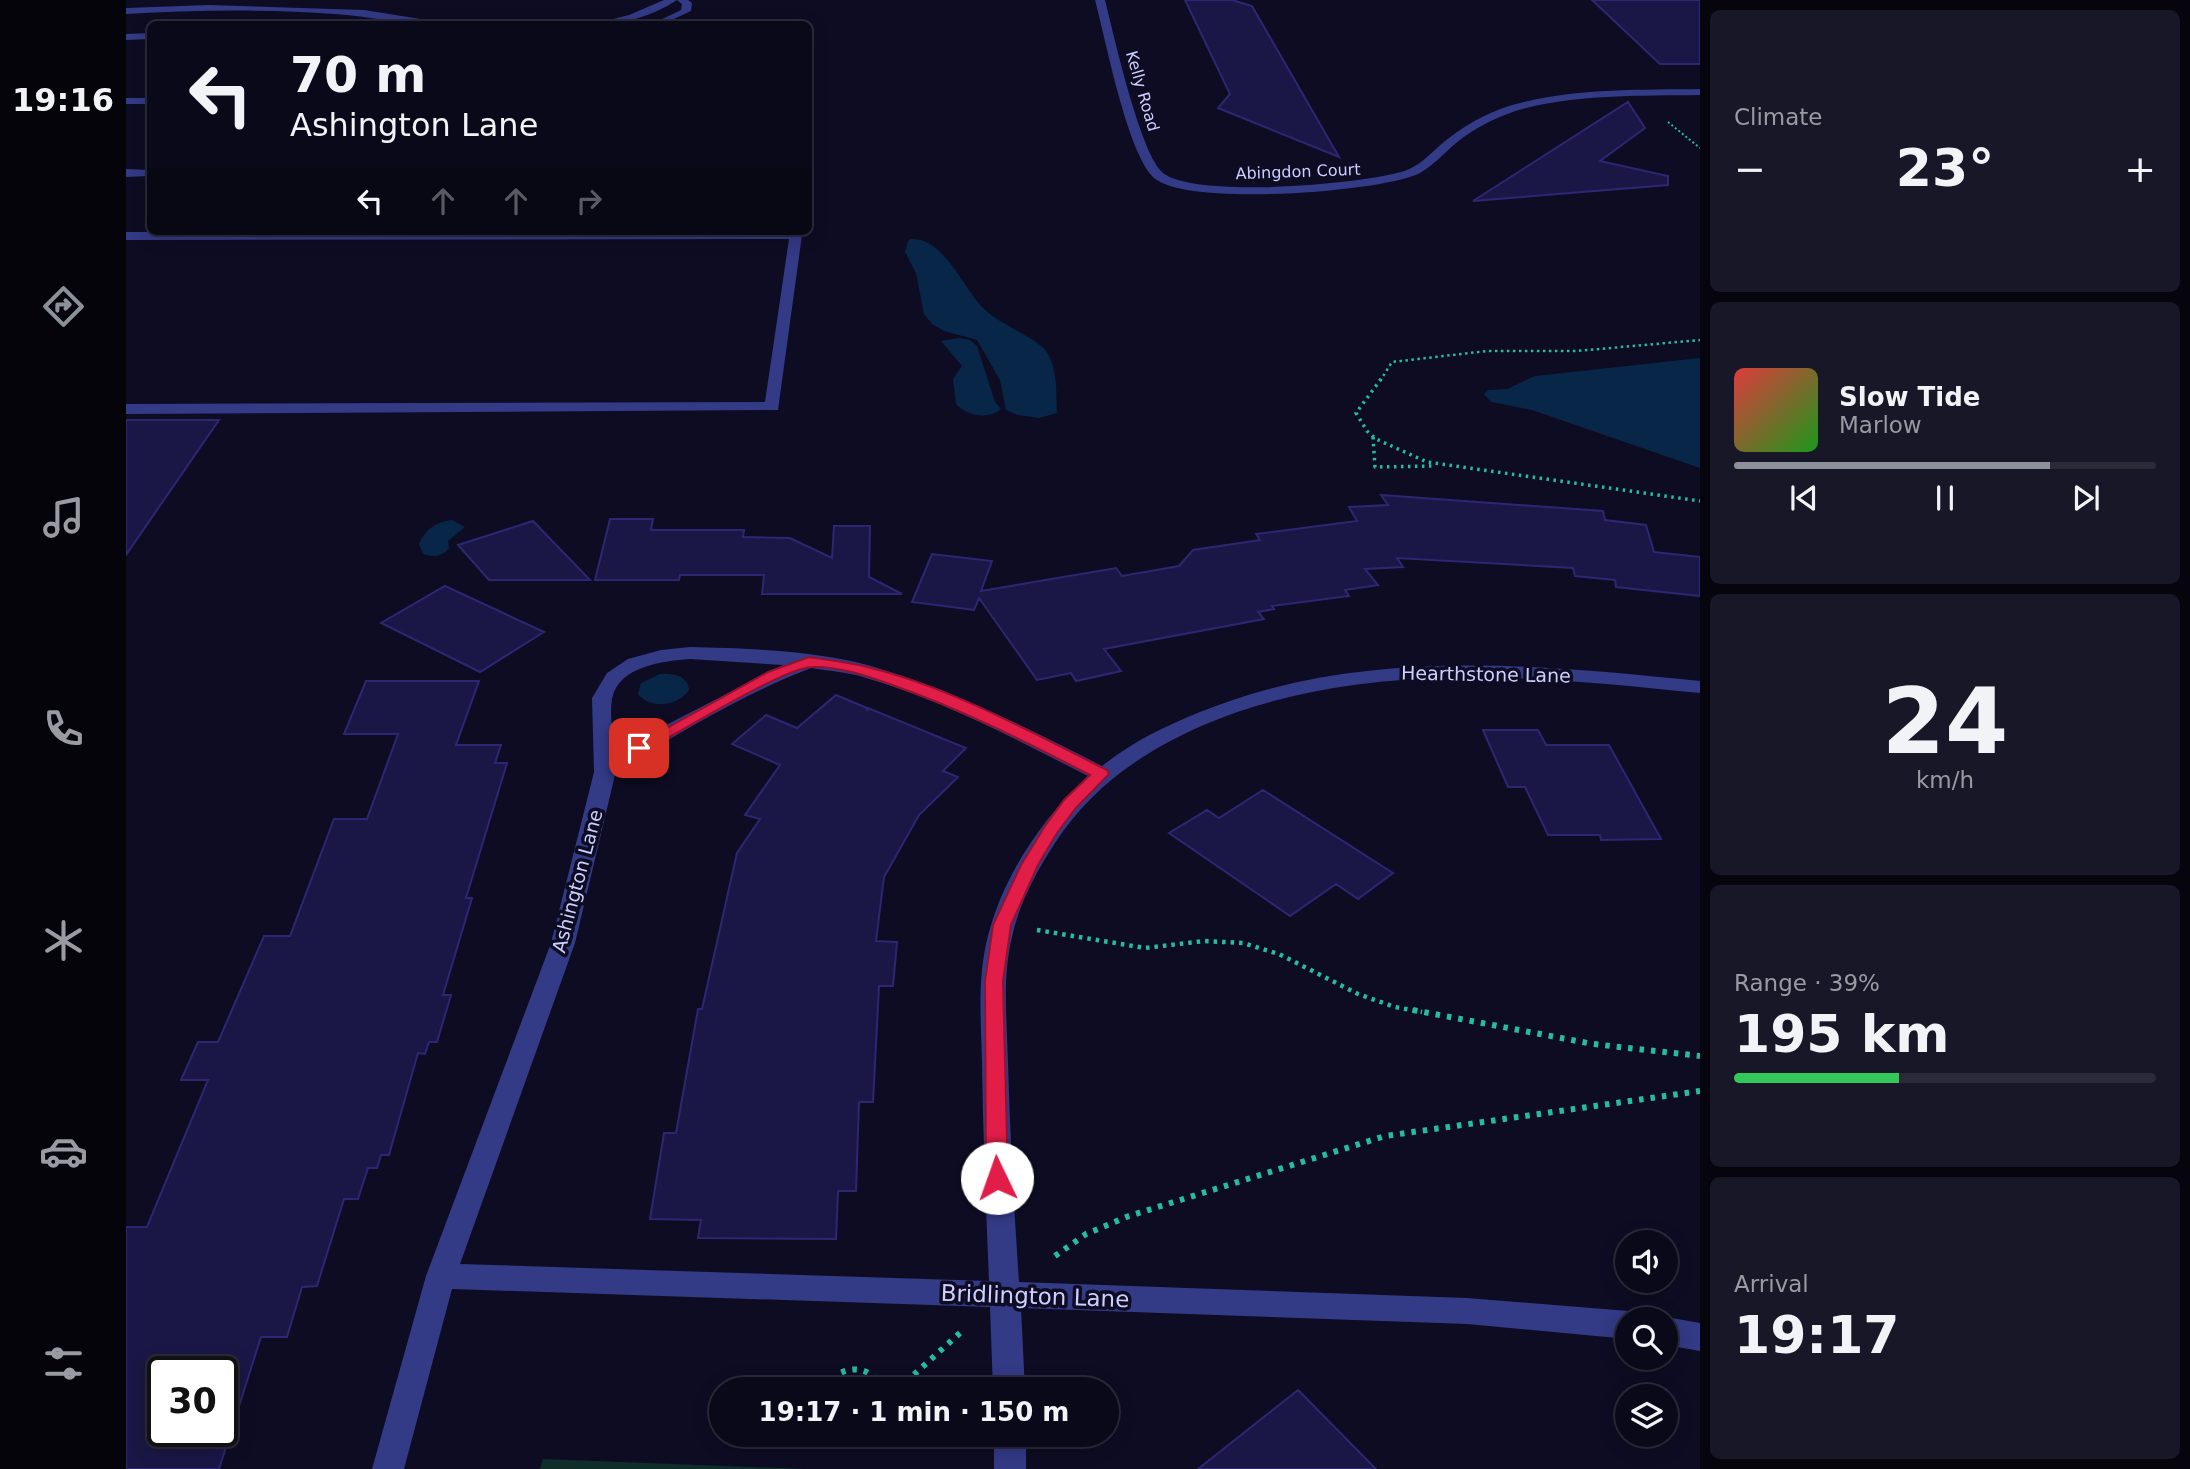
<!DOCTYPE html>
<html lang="en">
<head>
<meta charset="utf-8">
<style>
  body { margin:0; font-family:"DejaVu Sans",sans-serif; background:#181727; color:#f1f3f6; height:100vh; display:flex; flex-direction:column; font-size:26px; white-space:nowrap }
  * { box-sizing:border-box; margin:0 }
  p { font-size:23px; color:#999aa2 }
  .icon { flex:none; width:38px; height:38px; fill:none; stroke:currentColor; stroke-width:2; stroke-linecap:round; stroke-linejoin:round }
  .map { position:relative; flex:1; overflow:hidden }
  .drawer { display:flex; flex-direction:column; gap:10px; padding:10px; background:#06050e; width:490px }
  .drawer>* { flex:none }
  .top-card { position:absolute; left:21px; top:21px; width:665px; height:214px; border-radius:10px; box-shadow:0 4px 18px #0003,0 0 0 2px #2a2a39; background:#0a091a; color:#f1f3f6; overflow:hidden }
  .controls { position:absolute; left:1489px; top:1230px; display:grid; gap:14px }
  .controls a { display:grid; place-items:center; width:63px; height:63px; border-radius:50%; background:#0a091a; box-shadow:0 4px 18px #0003,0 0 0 2px #2a2a39; font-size:35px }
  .speed { position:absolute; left:21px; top:1356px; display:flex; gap:14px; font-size:35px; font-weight:700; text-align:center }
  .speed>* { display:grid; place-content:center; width:91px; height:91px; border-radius:50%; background:#0a091a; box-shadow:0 4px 18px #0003,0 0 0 2px #2a2a39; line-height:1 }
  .speed .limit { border:4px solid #111; border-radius:10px; background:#fff; color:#111 }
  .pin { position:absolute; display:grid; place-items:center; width:60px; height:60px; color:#fff; margin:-30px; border-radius:14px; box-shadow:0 4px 10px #0006 }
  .me { position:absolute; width:77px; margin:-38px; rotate:357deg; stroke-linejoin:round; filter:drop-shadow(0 0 5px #0008) }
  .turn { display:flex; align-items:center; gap:24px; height:147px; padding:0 28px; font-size:32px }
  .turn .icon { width:91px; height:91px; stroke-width:2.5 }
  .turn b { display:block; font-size:49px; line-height:60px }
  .lanes { display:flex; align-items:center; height:66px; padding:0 28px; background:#0003; justify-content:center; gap:35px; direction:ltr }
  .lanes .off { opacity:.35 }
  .big { font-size:52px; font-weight:700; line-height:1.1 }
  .drawer .widget { flex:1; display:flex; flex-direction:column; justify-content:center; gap:10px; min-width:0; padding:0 24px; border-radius:10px; background:#181727 }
  .drawer .dial { align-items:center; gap:0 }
  .dial b { font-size:91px; line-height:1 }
  .song { display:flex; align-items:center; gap:21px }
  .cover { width:84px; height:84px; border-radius:10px; background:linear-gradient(135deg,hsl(0 70% 55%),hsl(120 70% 35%)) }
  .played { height:7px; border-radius:4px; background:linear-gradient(90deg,#8c9099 75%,#2a2a39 75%) }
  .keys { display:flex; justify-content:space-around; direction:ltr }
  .heat { display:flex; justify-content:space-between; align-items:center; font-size:38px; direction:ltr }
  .charge { height:10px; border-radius:5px; background:linear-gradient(90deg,#34c759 39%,#2a2a39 0) }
  .trip { position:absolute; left:583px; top:1377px; width:410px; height:70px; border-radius:35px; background:#0a091a; box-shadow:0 4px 18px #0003,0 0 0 2px #2a2a39; font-weight:700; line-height:70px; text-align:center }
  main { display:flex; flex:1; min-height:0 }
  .tabs { display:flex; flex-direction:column; width:126px; justify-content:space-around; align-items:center; background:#04040a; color:#999aa2 }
  .tabs .icon { width:49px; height:49px }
  .tabs .selected { color:#8c9099 }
  .tabs b { font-size:32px; color:#f1f3f6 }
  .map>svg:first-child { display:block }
  .green { fill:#0f2e29 }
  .water { fill:#082647 }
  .building { fill:#1a1746; stroke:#2d2773; stroke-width:2; fill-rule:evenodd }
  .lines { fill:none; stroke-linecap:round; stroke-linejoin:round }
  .path-far4 { stroke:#25bca1; stroke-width:2; stroke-dasharray:2 2.5; stroke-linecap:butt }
  .path-far3 { stroke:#25bca1; stroke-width:2.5; stroke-dasharray:2.5 3.5; stroke-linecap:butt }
  .path-far2 { stroke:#25bca1; stroke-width:3.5; stroke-dasharray:2.5 4.5; stroke-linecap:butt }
  .path-far1 { stroke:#25bca1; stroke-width:4.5; stroke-dasharray:3.5 5; stroke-linecap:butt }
  .path { stroke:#25bca1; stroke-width:6; stroke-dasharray:4.5 7; stroke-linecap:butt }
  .minor { fill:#333a86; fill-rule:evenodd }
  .route { fill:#e11d48; stroke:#92132f; stroke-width:2 }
  .labels { text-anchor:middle; stroke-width:7; stroke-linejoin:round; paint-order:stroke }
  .far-street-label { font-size:16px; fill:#cecfff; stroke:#0d0c23 }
  .street-label { font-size:19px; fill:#cecfff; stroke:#0d0c23 }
  .near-street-label { font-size:23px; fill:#cecfff; stroke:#0d0c23 }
</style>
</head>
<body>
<main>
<nav class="tabs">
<b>19:16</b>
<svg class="icon selected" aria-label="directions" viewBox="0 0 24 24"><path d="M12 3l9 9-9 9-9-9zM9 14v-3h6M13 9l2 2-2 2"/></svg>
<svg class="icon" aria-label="music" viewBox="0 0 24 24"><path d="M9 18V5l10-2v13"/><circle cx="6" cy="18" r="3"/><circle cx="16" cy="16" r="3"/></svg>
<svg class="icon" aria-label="phone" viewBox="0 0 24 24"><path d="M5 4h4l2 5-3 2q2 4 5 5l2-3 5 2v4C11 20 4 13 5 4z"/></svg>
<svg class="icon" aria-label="climate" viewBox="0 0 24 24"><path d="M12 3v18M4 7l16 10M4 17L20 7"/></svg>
<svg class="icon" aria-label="car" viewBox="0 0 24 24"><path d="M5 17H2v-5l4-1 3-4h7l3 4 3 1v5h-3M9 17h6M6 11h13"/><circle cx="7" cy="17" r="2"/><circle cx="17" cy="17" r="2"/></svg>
<svg class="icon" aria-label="filters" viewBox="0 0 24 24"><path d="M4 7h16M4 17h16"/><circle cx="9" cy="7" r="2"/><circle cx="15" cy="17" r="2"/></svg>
</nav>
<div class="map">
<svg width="1574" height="1469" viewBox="0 0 1574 1469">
  <rect width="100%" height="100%" fill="#0d0c23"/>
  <path class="green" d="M 417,1459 L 680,1469 L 414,1469 Z"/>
  <path class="water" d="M 785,239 C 817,237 837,287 856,307 C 873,325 913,338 922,354 C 932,372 930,394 931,413 L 913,418 L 892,415 L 880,410 L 874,380 L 851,340 L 818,331 L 806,324 L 798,314 L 790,273 L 779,252 L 782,241 Z
    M 833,338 L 844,340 L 851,346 L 869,402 L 875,409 C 862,420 841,416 830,404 L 827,379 L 836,366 L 815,341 Z
    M 1574,358 L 1574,468 L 1406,410 L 1365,402 L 1358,394 L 1362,390 L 1381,389 L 1409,376 Z
    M 326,520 L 339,527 L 322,541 L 323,548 C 317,557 306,557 297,554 L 293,544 C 299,529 310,522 326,520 Z
    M 534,674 C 546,673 562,675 563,690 C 552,706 525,710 512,694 L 515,683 Z"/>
  <path class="building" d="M 1059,0 L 1106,0 L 1126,6 L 1213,157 L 1092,108 L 1104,94 Z
    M 1466,0 L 1574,0 L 1574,64 L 1534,64 Z
    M 1502,102 L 1519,128 L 1474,161 L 1542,176 L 1542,185 L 1347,201 Z
    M 0,420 L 93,420 L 0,555 Z
    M 1255,495 L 1477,511 L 1479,520 L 1520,525 L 1528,552 L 1574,557 L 1574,596 L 1490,587 L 1489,580 L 1449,576 L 1447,568 L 1271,558 L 1277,567 L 1239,569 L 1252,585 L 1219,590 L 1223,596 L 1146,606 L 1148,609 L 1132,612 L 1138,619 L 978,649 L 995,671 L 950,681 L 945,673 L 911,680 L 853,598 L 848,610 L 786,602 L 806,554 L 866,561 L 855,591 L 990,568 L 996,576 L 1053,566 L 1067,550 L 1134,540 L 1130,534 L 1231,521 L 1223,507 L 1262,505 Z
    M 484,519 L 527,519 L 525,530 L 618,530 L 617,537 L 664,538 L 706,558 L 708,526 L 744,526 L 743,577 L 776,594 L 636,594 L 638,575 L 554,575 L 553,580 L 469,580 Z
    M 407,521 L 464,580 L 363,580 L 332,545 Z
    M 319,586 L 418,632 L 354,672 L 255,623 Z
    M 240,681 L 353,681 L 330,745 L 375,745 L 369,763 L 381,763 L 340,898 L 346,898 L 317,995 L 325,995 L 311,1042 L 303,1042 L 299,1054 L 292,1053 L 263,1155 L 255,1155 L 251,1168 L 242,1168 L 232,1199 L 218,1199 L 191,1286 L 176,1287 L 161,1337 L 135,1337 L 93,1469 L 0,1469 L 0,1227 L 21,1227 L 82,1080 L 55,1080 L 72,1042 L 92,1042 L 138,936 L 164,936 L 208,819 L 241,819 L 272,734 L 218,734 ZM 37,1372 L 96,1372 L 96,1432 L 37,1432 Z
    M 710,695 L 741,708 L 741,711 L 742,708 L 840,748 L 817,771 L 832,777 L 793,815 L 758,877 L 750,941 L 771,942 L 767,986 L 753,986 L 747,1102 L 733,1102 L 730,1191 L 712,1191 L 710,1239 L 572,1238 L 575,1220 L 524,1219 L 538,1133 L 550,1133 L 572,1009 L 576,1009 L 611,853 L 634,819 L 619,815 L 654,765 L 606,744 L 640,715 L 671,728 Z
    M 1357,730 L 1412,730 L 1420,745 L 1483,745 L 1535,839 L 1475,840 L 1474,835 L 1422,835 L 1399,787 L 1382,787 Z
    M 1137,790 L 1267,873 L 1232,899 L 1210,884 L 1164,916 L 1043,833 L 1081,810 L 1093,818 Z
    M 1172,1390 L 1250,1469 L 1072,1469 Z"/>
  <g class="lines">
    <path class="path-far4" d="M 1542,122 L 1574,148"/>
    <path class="path-far3" d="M 1254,381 L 1266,362 L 1361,351 L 1451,351 L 1574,340"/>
    <path class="path-far2" d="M 1255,379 L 1230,413 L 1241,431 L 1250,439 L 1301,462 L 1574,501
      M 1247,437 L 1249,467 L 1308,466"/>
    <path class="path-far1" d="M 911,930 L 1019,948 L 1078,941 L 1117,943 L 1153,954 L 1232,994 L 1269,1007 L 1296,1012"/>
    <path class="path" d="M 1287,1010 L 1467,1044 L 1574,1056
      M 929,1256 L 960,1234 L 1003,1216 L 1259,1136 L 1574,1091
      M 701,1390 L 712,1374 C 731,1364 748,1371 757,1390
      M 771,1390 L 835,1332"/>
    <path class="minor" d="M 538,0 L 562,0 L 566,3 L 565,11 L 537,24 L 526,24 L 555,10 L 556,4 L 551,0 C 529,15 495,26 468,24 L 503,15 Z
      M 969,0 L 979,0 C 988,36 1013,147 1035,171 C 1061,200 1244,184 1281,170 C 1297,164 1309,148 1323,138 C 1343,122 1369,109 1394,103 C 1453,88 1514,90 1574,89 L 1574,95 C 1516,96 1456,94 1400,108 C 1374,115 1349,127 1329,144 C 1317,154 1306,167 1292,174 C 1253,192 1054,208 1026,176 C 1000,147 980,41 969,0 Z
      M 84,5 L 238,10 L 326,24 C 288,28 247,16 209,14 C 139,9 70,10 0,14 L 0,8 Z
      M 24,33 L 24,39 L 0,40 L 0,34 Z
      M 0,98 L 24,98 L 24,104 L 0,104 Z
      M 0,169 L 24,170 L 24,176 L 0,177 Z
      M 670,231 L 676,235 L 652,410 L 0,414 L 0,404 L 639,402 L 663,239 L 0,240 L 0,232 Z
      M 564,647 C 620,648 692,651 745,666 C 826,690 901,728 976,766 C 1006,742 1039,726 1074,712 C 1233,647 1407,664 1574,681 L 1574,693 C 1408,676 1238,659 1080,724 C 1019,750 965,787 929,843 C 910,872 893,904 886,937 C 876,978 881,1021 882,1063 C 884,1136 888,1209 893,1282 L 1341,1298 L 1502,1311 L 1513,1315 L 1515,1320 L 1502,1320 L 1502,1339 L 1341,1324 L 895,1308 L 899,1390 L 867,1390 L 864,1307 L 326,1289 L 278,1469 L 246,1469 L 300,1276 L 425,943 L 468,772 L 466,698 L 481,673 L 502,659 L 535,650 ZM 564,659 L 657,665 L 505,743 L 489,755 C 488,738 483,716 486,699 C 492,666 538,661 564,659 ZM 685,668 C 702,671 721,672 737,677 C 817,700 889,739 962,776 C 917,817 877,876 862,936 C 851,977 855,1021 856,1063 C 857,1136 860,1208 863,1281 L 334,1264 L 449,943 L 489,775 C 544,736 622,692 685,668 Z
      M 1540,1317 L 1574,1323 L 1574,1351 L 1540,1345 L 1540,1320 L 1534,1320 Z
      M 868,1435 L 900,1435 L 900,1469 L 868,1469 Z"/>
  </g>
  <path class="route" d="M 683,657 C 702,660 722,662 741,667 C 825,687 904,732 981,770 L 983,774 L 950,808 L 931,833 L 912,865 L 885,925 L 877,981 L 882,1178 L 879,1185 L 871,1187 L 863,1185 L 860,1178 L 859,981 L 867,925 L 895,865 L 919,826 L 938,800 L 964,775 C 900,742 837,710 769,686 C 744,677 714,666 686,667 C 659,667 549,735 519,751 L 508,751 L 505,748 L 642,672 Z"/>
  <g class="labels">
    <g class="far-street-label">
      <text transform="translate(1017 91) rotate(74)" y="6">Kelly Road</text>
      <text transform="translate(1172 171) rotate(-2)" y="6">Abingdon Court</text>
    </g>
    <g class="street-label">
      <text transform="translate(1360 674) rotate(1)" y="7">Hearthstone Lane</text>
      <text transform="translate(451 881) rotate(-75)" y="7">Ashington Lane</text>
    </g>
    <g class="near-street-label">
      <text transform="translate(909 1296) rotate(2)" y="8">Bridlington Lane</text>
    </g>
  </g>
</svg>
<div class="controls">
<a><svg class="icon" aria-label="sound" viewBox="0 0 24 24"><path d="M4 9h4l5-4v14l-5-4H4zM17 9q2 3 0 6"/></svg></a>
<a><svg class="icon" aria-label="search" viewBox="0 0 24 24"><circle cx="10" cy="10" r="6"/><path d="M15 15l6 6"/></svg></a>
<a><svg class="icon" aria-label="layers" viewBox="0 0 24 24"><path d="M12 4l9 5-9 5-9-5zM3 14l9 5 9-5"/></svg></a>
</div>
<div class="speed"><div class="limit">30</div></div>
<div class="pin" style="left:513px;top:748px;background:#d93025"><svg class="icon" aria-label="arrive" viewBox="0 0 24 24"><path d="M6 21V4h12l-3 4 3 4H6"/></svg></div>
<svg class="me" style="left:871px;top:1178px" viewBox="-20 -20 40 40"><circle r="19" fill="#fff"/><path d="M0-13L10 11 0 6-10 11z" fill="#e11d48"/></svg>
<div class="trip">19:17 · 1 min · 150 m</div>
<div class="top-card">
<div class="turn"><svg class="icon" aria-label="left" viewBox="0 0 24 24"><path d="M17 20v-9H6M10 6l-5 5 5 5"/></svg><div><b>70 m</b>Ashington Lane</div></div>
<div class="lanes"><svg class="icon" aria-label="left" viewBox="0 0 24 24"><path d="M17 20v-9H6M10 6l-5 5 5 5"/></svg><svg class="icon off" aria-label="ahead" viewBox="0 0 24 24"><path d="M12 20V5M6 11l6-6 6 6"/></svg><svg class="icon off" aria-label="ahead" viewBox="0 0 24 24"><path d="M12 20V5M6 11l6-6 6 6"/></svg><svg class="icon off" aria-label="right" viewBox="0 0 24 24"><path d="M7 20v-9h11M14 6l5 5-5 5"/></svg></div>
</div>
</div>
<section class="drawer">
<div class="widget"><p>Climate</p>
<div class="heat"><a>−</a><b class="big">23°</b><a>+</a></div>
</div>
<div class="widget">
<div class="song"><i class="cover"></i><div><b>Slow Tide</b><p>Marlow</p></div></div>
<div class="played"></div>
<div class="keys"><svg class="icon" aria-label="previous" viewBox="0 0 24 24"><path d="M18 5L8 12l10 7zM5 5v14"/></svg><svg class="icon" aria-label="pause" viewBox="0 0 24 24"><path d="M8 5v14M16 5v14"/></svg><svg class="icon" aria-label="next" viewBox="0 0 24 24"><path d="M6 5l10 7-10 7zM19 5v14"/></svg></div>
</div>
<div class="widget dial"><b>24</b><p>km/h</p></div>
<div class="widget"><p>Range · 39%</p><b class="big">195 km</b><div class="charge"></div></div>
<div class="widget"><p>Arrival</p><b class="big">19:17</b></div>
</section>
</main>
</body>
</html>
